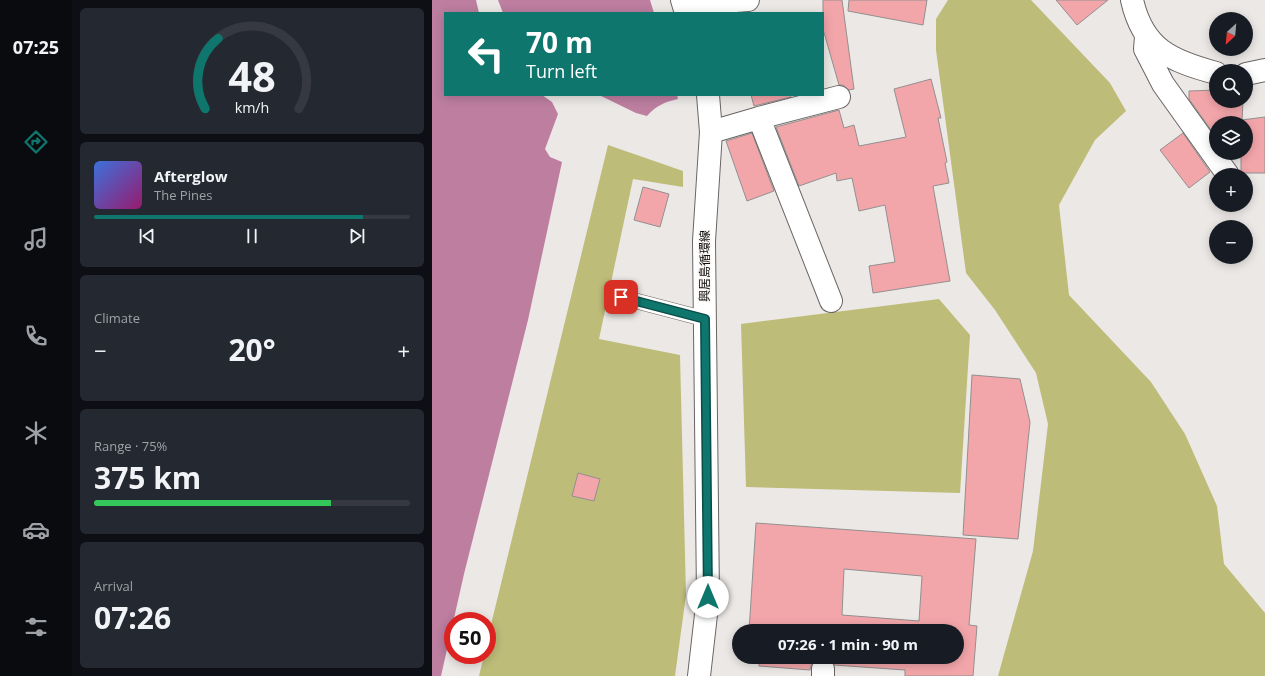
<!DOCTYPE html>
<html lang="en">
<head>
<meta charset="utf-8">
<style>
  body { margin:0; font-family:"Open Sans","Noto Sans JP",sans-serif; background:#242831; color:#f1f3f6; height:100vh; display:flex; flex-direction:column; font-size:15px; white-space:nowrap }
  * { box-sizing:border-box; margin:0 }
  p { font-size:13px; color:#9ea1a6 }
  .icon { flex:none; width:22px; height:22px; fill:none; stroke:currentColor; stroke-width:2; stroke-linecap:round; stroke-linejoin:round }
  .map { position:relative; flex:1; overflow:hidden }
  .drawer { display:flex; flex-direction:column; gap:8px; padding:8px; background:#0d0f14; width:360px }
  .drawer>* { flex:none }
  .guide { position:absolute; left:12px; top:12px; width:380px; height:84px; border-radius:0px; box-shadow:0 2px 10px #0003; background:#0f766e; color:#fff; overflow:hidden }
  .needle { width:26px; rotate:206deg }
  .buttons { position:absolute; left:777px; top:12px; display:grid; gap:8px }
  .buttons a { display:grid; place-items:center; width:44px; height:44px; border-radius:50%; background:#171b24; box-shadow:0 2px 10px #0003; font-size:20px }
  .speed { position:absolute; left:12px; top:612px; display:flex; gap:8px; font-size:20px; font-weight:700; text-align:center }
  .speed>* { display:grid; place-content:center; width:52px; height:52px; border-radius:50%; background:#171b24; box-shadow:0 2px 10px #0003; line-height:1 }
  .speed .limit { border:6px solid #d22; background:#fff; color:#111 }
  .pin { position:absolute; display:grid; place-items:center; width:34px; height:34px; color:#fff; margin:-17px; border-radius:8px; box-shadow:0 2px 6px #0006 }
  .me { position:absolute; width:44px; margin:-22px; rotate:0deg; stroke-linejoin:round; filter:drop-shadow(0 0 3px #0008) }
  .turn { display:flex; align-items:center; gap:14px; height:84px; padding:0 16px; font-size:18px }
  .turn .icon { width:52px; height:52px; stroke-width:2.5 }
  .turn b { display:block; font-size:28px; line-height:34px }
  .big { font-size:30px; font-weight:700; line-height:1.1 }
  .drawer .widget { flex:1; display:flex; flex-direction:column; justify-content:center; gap:6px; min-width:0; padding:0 14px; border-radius:6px; background:#242831 }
  .drawer .dial { align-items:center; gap:0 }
  .dial svg { height:104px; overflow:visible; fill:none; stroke:#363941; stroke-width:7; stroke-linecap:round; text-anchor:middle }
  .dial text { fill:#f1f3f6; stroke:none }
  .song { display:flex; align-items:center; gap:12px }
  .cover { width:48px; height:48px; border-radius:6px; background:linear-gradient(135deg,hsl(220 70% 55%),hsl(320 70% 35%)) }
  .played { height:4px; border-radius:2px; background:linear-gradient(90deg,#0f766e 85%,#363941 85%) }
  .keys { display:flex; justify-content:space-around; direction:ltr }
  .heat { display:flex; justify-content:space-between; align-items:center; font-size:22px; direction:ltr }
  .charge { height:6px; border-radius:3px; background:linear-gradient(90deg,#34c759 75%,#363941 0) }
  .trip { position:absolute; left:300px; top:624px; width:232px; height:40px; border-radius:20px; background:#171b24; box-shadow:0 2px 10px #0003; font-weight:700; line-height:40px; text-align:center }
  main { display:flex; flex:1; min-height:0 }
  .tabs { display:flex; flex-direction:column; width:72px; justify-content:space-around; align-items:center; background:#090b0e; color:#9ea1a6 }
  .tabs .icon { width:28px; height:28px }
  .tabs .selected { color:#0f766e }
  .tabs b { font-size:18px; color:#f1f3f6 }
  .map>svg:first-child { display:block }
  .green { fill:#bebc79 }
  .water { fill:#bd7ea0 }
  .building { fill:#f3a6aa; stroke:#938f8f; fill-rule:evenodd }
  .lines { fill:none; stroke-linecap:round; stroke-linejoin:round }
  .service-casing { stroke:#696564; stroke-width:16 }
  .minor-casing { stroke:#696564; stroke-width:24 }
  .secondary-casing { stroke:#696564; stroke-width:24 }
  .service { stroke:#fff; stroke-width:15 }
  .minor { stroke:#fff; stroke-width:22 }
  .secondary { stroke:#fff; stroke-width:22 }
  .route-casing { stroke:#0a4d48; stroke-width:10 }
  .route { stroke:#0f766e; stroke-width:7 }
  .labels { text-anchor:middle; stroke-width:3; stroke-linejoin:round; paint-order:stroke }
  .street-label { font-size:12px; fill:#0e0d0c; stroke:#faf6f4 }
</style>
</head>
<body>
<main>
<nav class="tabs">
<b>07:25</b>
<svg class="icon selected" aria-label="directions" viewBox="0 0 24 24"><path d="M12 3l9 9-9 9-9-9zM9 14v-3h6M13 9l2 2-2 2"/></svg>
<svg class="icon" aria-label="music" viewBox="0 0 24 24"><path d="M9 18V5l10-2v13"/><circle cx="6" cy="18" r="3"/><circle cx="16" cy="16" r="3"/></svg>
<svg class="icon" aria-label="phone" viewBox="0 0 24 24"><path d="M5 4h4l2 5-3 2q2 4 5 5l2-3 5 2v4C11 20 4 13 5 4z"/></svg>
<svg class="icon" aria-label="climate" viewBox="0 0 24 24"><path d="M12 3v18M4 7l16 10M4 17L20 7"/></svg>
<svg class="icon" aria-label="car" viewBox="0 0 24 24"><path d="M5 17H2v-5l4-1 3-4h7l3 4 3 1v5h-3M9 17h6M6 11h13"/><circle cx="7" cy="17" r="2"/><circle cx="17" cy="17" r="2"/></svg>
<svg class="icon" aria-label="filters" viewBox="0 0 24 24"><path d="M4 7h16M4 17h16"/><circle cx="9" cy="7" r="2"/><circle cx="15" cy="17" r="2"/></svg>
</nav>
<section class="drawer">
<div class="widget dial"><svg viewBox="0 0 100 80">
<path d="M14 69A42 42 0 1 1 86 69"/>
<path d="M14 69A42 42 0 0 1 24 15" stroke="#0f766e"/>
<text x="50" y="56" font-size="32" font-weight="700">48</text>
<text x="50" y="72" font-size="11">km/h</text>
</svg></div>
<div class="widget">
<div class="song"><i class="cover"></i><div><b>Afterglow</b><p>The Pines</p></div></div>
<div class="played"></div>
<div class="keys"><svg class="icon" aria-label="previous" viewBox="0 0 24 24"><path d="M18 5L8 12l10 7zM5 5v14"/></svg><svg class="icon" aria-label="pause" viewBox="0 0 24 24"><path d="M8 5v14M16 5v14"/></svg><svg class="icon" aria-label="next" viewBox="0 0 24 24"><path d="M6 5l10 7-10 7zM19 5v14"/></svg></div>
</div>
<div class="widget"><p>Climate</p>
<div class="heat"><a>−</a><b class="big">20°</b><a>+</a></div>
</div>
<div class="widget"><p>Range · 75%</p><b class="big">375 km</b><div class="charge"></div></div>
<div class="widget"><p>Arrival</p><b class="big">07:26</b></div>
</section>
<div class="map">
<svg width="833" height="676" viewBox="0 0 833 676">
  <rect width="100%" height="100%" fill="#ece8e6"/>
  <path class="green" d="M 516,0 L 599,0 L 678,83 L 694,111 L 663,140 L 627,205 L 637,295 L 719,382 L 753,434 L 785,506 L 792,564 L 833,613 L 833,676 L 566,676 L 601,551 L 616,424 L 604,373 L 563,310 L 534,273 L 504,50 L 504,19 Z
    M 176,145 L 251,171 L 251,187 L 201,179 L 167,339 L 248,355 L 254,595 L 243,676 L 47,676 L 52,655 L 55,655 L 55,641 Z
    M 507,299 L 538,335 L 528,493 L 314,487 L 309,324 Z"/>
  <path class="water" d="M 0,0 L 44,0 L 47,13 L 13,13 L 13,95 L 110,95 L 120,102 L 126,114 L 113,149 L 118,157 L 130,162 L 96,320 L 32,574 L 9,676 L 0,676 Z
    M 66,0 L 218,0 L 222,13 L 71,13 Z
    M 167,95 L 245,95 L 246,99 C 232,102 224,106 215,116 L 204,113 Z"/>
  <path class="building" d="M 391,0 L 410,0 L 422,89 L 417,90 L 411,85 L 407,85 L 391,29 Z
    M 417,0 L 495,0 L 491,25 L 416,11 Z
    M 624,0 L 676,0 L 645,25 Z
    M 499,79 L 509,118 L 506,118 L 515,162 L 513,163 L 517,183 L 501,186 L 518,281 L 441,293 L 437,266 L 463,262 L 453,205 L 427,211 L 420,178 L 405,181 L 404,173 L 367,186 L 344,127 L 407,110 L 412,128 L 422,125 L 427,146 L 474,137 L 462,89 Z
    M 784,90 L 784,101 L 811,101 L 810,120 L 833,117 L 833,173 L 809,173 L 809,153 L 814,153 L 814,123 L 784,123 L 784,137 L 757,99 L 757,91 Z
    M 319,95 L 358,95 L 359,97 L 322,106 Z
    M 320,133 L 342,191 L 315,201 L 294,141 Z
    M 751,133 L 778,172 L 757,188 L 728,150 Z
    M 211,187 L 237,194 L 228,227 L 202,220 Z
    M 540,375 L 588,379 L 598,422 L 586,539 L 531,535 Z
    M 146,473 L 168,479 L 162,501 L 140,496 Z
    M 324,523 L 544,539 L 537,625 L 545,626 L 541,676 L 473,676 L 473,670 L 402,665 L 398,658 L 393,657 L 525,657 L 525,631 L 317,631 ZM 412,569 L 490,576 L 487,621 L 410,615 Z
    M 327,657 L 389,657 L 380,662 L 378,670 L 327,666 Z"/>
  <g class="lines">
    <g class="service-casing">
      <path id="service" d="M 189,297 L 273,319"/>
    </g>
    <g class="minor-casing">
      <path id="minor" d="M 700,0 C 711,49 739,61 784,73
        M 252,5 L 316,0
        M 714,37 L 713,49 L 731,84 L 796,175
        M 814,74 L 833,70
        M 327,118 L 407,97
        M 279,132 L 327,118 L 399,301
        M 391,676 L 391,669"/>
    </g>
    <g class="secondary-casing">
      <path id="secondary" d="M 250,0 L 254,13
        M 267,676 L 276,597 L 272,241 L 279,132 L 276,95"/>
    </g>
    <use href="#service" class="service"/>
    <use href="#minor" class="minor"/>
    <use href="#secondary" class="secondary"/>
  </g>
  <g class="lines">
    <g class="route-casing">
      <path id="route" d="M 189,297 L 273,319 L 276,597"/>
    </g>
    <use href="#route" class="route"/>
  </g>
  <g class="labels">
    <g class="street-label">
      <text transform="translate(273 266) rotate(-90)" y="4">興居島循環線</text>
    </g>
  </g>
</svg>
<div class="buttons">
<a><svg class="needle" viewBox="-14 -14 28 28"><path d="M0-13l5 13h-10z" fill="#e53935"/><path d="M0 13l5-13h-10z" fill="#9ea1a6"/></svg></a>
<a><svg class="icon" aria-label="search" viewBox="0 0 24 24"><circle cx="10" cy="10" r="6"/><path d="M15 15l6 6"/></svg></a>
<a><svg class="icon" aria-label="layers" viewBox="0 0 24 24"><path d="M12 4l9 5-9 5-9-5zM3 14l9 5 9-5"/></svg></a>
<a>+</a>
<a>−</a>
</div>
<div class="speed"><div class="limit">50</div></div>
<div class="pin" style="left:189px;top:297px;background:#d93025"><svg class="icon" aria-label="arrive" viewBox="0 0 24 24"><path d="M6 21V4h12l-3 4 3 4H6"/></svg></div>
<svg class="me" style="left:276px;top:597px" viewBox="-20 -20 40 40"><circle r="19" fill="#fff"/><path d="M0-13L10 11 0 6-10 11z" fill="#0f766e"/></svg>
<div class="trip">07:26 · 1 min · 90 m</div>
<div class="guide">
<div class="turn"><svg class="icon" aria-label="left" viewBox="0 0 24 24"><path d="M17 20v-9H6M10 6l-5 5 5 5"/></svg><div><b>70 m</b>Turn left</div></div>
</div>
</div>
</main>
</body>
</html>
